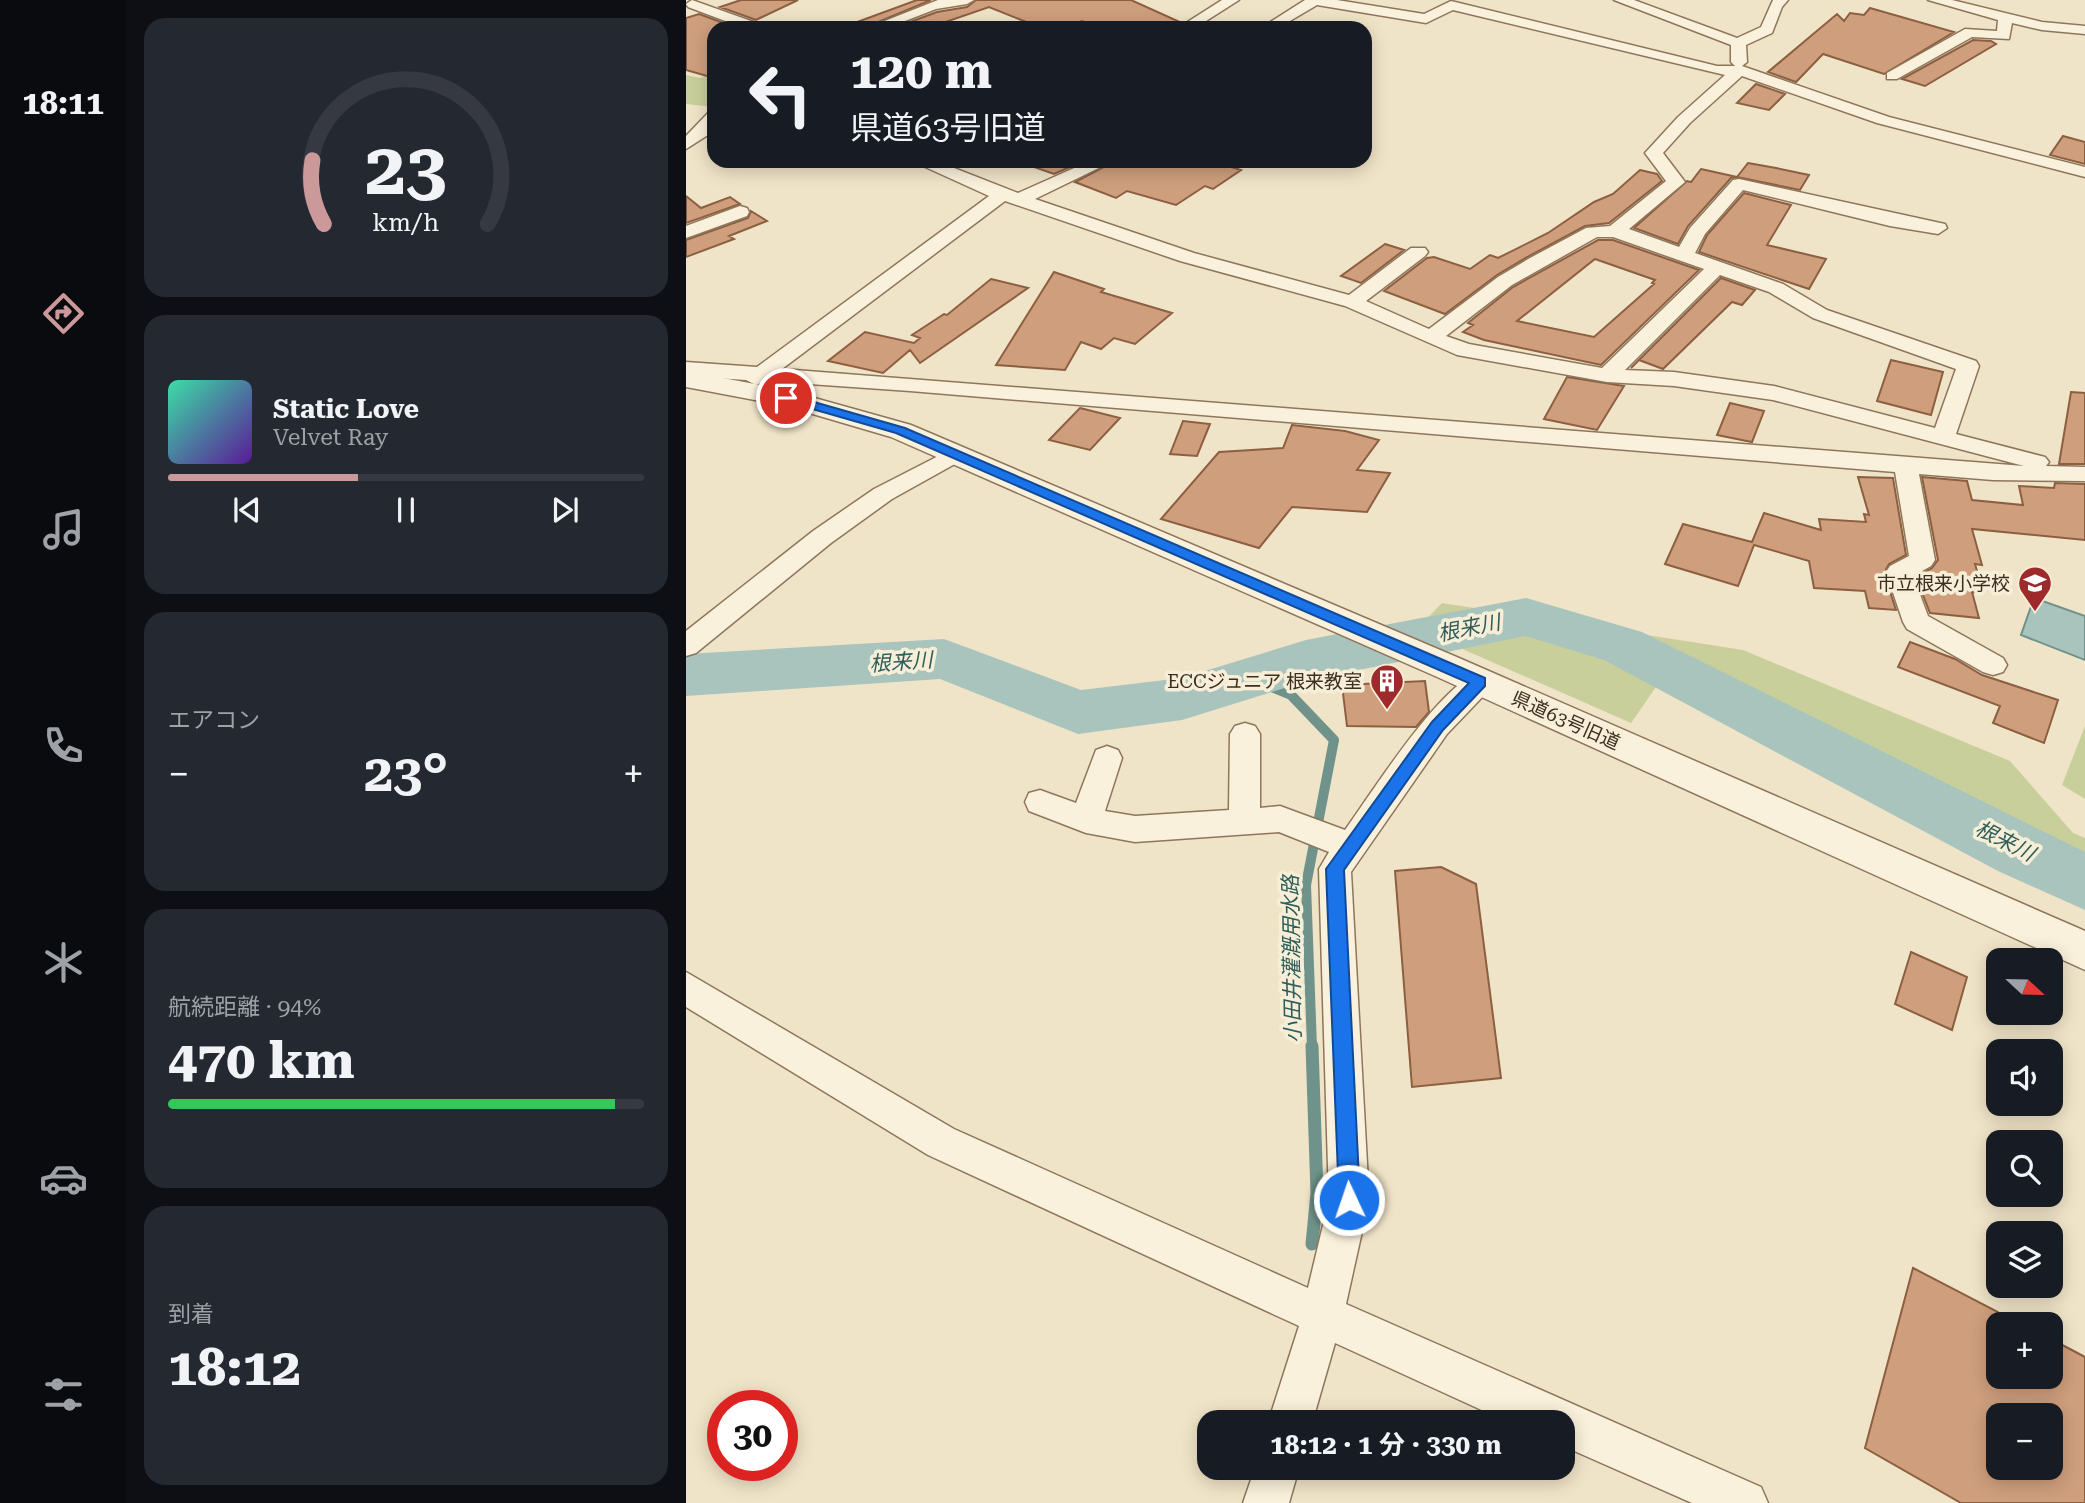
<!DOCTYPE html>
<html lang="ja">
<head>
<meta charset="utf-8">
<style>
  body { margin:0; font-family:"Roboto Serif","Noto Sans JP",serif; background:#242831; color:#f1f3f6; height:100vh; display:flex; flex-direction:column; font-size:26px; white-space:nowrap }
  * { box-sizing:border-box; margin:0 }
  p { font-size:23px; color:#9ea1a6 }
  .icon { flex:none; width:38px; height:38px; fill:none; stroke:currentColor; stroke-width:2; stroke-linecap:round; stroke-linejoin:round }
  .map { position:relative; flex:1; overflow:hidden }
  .details { display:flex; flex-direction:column; gap:18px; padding:18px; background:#0d0f14; width:560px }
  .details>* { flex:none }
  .hud { position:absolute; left:21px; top:21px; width:665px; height:147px; border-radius:21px; box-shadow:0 4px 18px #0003; background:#171b24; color:#f1f3f6; overflow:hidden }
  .needle { width:46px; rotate:112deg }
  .controls { position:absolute; left:1300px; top:948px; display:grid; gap:14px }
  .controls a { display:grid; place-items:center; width:77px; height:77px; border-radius:14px; background:#171b24; box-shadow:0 4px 18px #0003; font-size:35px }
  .speed { position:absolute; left:21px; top:1390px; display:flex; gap:14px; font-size:35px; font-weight:700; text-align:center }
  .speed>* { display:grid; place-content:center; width:91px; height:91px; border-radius:50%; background:#171b24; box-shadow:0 4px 18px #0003; line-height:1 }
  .speed .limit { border:10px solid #d22; background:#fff; color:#111 }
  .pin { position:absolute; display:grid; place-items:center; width:60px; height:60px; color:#fff; margin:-30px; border:4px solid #fff; border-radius:50%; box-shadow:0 2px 7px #0007 }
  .me { position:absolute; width:77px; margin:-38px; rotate:357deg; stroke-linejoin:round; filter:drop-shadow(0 0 5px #0008) }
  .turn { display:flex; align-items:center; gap:24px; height:147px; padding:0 28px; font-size:32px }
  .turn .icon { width:91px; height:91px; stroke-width:2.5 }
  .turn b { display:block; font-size:49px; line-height:60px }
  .big { font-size:52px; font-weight:700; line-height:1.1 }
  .details .tile { flex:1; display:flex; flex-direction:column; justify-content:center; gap:10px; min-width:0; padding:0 24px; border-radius:21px; background:#242831 }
  .details .dial { align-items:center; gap:0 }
  .dial svg { height:182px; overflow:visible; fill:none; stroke:#363941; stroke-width:7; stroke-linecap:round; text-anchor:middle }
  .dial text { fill:#f1f3f6; stroke:none }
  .song { display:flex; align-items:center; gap:21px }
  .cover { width:84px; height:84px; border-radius:10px; background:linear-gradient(135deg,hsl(160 70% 55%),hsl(270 70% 35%)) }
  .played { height:7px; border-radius:4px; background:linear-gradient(90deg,#cc999b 40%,#363941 40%) }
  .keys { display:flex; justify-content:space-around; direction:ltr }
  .heat { display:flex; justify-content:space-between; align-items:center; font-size:38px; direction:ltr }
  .charge { height:10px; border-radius:5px; background:linear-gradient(90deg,#34c759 94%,#363941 0) }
  .trip { position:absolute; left:511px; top:1410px; width:378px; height:70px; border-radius:21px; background:#171b24; box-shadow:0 4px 18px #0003; font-weight:700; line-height:70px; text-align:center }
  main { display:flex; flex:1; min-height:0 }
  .dock { display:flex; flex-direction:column; width:126px; justify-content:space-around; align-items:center; background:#090b0e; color:#9ea1a6 }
  .dock .icon { width:49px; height:49px }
  .dock .on { color:#cc999b }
  .dock b { font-size:32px; color:#f1f3f6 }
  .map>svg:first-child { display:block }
  .green { fill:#c9cf9b }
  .water { fill:#a9c4bc; stroke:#6f938a; stroke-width:2 }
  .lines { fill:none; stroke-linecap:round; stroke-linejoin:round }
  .stream-far2 { stroke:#6f938a; stroke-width:8 }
  .stream-far1 { stroke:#6f938a; stroke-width:10 }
  .stream { stroke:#6f938a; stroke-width:13 }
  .river { fill:#a9c4bc; fill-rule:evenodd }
  .building { fill:#cf9f7d; stroke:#8d5f41; stroke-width:2; fill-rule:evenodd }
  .minor-casing { stroke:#8d765c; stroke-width:3 }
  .tertiary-casing { stroke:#8d765c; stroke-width:3 }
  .minor { fill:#faf1dc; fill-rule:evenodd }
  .tertiary { fill:#faf1dc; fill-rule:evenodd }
  .route { fill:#1a73e8; stroke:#114b97; stroke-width:2 }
  .labels { text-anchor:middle; stroke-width:7; stroke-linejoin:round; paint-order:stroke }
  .poi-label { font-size:19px; fill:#3d2e20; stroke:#f7eed8; text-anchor:end }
  .street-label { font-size:19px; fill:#3d2e20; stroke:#f7eed8 }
  .water-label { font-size:21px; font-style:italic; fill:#2f5d5a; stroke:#f7eed8 }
</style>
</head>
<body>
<main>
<nav class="dock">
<b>18:11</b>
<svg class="icon on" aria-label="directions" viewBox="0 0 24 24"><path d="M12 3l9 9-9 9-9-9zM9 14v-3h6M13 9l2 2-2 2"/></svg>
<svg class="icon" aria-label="music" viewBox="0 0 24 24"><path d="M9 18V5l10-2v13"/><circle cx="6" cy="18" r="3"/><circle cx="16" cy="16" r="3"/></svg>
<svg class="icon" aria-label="phone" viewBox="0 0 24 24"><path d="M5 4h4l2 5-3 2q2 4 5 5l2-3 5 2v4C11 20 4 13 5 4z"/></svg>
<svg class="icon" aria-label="climate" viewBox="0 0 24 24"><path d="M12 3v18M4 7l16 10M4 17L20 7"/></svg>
<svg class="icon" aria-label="car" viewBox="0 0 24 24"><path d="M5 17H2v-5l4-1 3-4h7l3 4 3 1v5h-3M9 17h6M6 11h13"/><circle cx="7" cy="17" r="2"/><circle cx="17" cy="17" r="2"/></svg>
<svg class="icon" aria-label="filters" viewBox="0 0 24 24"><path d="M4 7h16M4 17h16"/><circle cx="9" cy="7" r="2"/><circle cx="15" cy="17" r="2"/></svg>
</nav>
<section class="details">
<div class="tile dial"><svg viewBox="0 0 100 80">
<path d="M14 69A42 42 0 1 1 86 69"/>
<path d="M14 69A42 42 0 0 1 9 41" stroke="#cc999b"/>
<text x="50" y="56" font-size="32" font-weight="700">23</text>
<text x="50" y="72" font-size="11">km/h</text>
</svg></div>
<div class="tile">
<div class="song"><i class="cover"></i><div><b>Static Love</b><p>Velvet Ray</p></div></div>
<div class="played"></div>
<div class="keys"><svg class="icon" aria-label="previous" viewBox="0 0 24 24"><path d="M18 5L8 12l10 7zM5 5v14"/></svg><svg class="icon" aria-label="pause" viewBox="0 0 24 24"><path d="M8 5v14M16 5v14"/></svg><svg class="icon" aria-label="next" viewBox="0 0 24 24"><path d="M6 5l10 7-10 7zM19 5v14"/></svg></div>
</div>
<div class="tile"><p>エアコン</p>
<div class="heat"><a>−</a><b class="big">23°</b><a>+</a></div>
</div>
<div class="tile"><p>航続距離 · 94%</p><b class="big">470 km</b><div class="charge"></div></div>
<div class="tile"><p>到着</p><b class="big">18:12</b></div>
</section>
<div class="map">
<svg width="1399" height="1503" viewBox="0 0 1399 1503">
  <rect width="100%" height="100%" fill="#f0e4c8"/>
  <path class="green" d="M 28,72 L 28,107 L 0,104 L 0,75 L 14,78 Z
    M 756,603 L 1057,650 L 1324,761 L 1387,833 L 1399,838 L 1399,868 L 1324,831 L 1133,726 L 1030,677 L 970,687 L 945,723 L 731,629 Z
    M 1399,726 L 1399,799 L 1376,785 Z"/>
  <path class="water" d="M 1348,598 L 1399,616 L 1399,660 L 1335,635 Z"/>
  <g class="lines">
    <path class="stream-far2" d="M 565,679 L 585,687"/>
    <path class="stream-far1" d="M 581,685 L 605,695 L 648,740 L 620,885 L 626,1047"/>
    <path class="stream" d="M 626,1046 L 631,1193 L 626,1244"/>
    <path class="river" d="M 840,598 L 956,632 L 1399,852 L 1399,910 L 1312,871 L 918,660 L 839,636 L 624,680 L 496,720 L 392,734 L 254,679 L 0,696 L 0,654 L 258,639 L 395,690 L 496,678 L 620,640 Z"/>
  </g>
  <path class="building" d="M 55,0 L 112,0 L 70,20 L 34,7 Z
    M 231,0 L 245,0 L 178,28 L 163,28 L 163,25 Z
    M 290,0 L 445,0 L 496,23 L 490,28 L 414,28 L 396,21 L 377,28 L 355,28 L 303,7 L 245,27 L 208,28 L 251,12 L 281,7 Z
    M 1184,8 L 1268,32 L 1198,74 L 1137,54 L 1110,82 L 1082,72 L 1151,14 L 1158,21 L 1164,13 L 1178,15 Z
    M 13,14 L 51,28 L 28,28 L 28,78 L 0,70 L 0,18 Z
    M 1287,40 L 1305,41 L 1310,44 L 1239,86 L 1216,79 Z
    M 1070,84 L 1099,94 L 1083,110 L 1051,103 Z
    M 1377,136 L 1399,142 L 1399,164 L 1364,155 Z
    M 340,161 L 398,161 L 368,174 L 339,164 Z
    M 429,161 L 555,161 L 545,167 L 555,170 L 527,189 L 519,186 L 490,205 L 441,191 L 430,198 L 389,182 Z
    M 1062,163 L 1090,168 L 1123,175 L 1114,190 L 1051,177 Z
    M 1015,169 L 1051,177 L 1045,178 L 1002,226 L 992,244 L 948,228 L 1001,181 L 1005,182 Z
    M 954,170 L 971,174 L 976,181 L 923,223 L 899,226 L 843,256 L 811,275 L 759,314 L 698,291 L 741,258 L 748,257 L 784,269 L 804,255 L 812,258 L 862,233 L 908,202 L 927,194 Z
    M 1058,193 L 1105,205 L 1081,245 L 1140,259 L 1123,289 L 1013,252 L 1021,235 Z
    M 0,196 L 15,208 L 44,197 L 54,204 L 0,223 Z
    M 65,211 L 81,221 L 43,236 L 48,239 L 0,257 L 0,240 L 62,218 Z
    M 912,240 L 927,240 L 1013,270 L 915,365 L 798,340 L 777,332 L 787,325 L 782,323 L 827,287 ZM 909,259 L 969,280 L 966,283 L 968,284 L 908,337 L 831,321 Z
    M 699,244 L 718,250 L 675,283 L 655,276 Z
    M 368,272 L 418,289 L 415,292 L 486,313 L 449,344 L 428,338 L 415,349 L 395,342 L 379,370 L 310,365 Z
    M 1035,278 L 1069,290 L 1056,305 L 1046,302 L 977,369 L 953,360 L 945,368 Z
    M 305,279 L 342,288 L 234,363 L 224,350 L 197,373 L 142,361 L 179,332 L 228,343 L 234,338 L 226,335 L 258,314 L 261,315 Z
    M 1205,360 L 1257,372 L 1245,415 L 1191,401 Z
    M 881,377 L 938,386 L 911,430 L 858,419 Z
    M 1385,392 L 1399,393 L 1399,464 L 1373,464 Z
    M 1044,403 L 1078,411 L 1066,442 L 1031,435 Z
    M 394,408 L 434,418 L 404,450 L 363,440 Z
    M 497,421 L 524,424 L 511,456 L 484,454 Z
    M 606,425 L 659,431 L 693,440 L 671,470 L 704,473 L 681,512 L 606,507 L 573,548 L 475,519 L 533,452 L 597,448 Z
    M 1172,477 L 1207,478 L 1220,555 L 1203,564 L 1198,573 L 1210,610 L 1183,608 L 1179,591 L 1128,588 L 1123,561 L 1068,545 L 1052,586 L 979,564 L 997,524 L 1066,542 L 1078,513 L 1135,530 L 1133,519 L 1180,522 L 1178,514 L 1183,515 Z
    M 1236,477 L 1281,481 L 1286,500 L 1337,505 L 1333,486 L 1368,488 L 1369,483 L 1399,484 L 1399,540 L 1286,529 L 1296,565 L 1289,564 L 1297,593 L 1286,592 L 1293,618 L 1244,613 L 1230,577 L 1246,568 L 1252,560 Z
    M 1224,642 L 1269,659 L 1296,675 L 1372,700 L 1358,743 L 1307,723 L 1314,706 L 1212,667 Z
    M 739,681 L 743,712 L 730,727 L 661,726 L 656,685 Z
    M 755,867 L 790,884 L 815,1078 L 726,1087 L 709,871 Z
    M 1225,952 L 1281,977 L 1266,1030 L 1209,1004 Z
    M 1227,1268 L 1312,1312 L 1312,1377 L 1365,1377 L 1365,1339 L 1399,1357 L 1399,1503 L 1275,1503 L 1179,1448 ZM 1312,1416 L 1365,1416 L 1365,1468 L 1312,1468 Z"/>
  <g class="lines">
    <g class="minor-casing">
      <path id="minor" d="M 6,0 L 76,25 L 78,28 L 58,28 L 2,7 L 0,4 Z
        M 252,0 L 288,0 L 281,4 L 250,9 L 201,28 L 181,28 Z
        M 536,0 L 553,0 L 509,28 L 492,28 Z
        M 619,0 L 651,0 L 738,14 L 765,1 L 1031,66 L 1049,66 L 1045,62 L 1045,45 L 928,0 L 948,0 L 1051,38 L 1075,27 L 1087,0 L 1102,0 L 1096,7 L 1086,33 L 1060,45 L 1061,62 L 1056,66 L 1203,117 L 1399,167 L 1399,177 L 1191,123 L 1056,76 L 1004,123 L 977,153 L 999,182 L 943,229 L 993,247 L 1004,228 L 1047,180 L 1053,179 L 1259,224 L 1261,228 L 1252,234 L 1204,226 L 1057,190 L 1019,234 L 1009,253 L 1097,284 L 1141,310 L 1290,361 L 1293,366 L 1270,434 L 1359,457 L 1363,462 L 1360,466 L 1399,467 L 1399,481 L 1307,480 L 1233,474 L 1249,560 L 1245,566 L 1227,576 L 1242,616 L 1317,658 L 1321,665 L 1317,672 L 1307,675 L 1297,672 L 1221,629 L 1217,622 L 1200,572 L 1204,566 L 1223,556 L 1209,472 L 224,391 L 80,381 L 70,385 L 60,380 L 0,376 L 0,362 L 71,367 L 303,196 L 226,161 L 250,161 L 332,193 L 404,161 L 427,161 L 349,199 L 508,253 L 663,295 L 725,248 L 739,248 L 742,252 L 739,256 L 680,301 L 743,329 L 812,277 L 844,258 L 900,228 L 924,226 L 980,181 L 959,153 L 992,117 L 1039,75 L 767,10 L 740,23 L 631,5 L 592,28 L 575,28 ZM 319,201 L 494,261 L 659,306 L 771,355 L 921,382 L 988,386 L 1087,400 L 1338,466 L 96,369 ZM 911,237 L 927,237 L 1018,269 L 916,368 L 783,344 L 760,336 L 826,285 ZM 1034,275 L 1083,292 L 1127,318 L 1270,369 L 1249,428 L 1088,386 L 988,372 L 939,370 Z
        M 1242,0 L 1266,0 L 1356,22 L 1399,26 L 1399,34 L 1356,30 L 1326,23 L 1323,39 L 1286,37 L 1211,79 L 1201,79 L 1201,73 L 1279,29 L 1311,31 L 1312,20 Z
        M 28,111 L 25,133 L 0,149 L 0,136 L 22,113 Z
        M 54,206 L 61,208 L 63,212 L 61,216 L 0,238 L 0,226 Z
        M 268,448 L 276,450 L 280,455 L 276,460 L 206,499 L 145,543 L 10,653 L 0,656 L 0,631 L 127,531 L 188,489 Z
        M 794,672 L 804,675 L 808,682 L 804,689 L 761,734 L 665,872 L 683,1200 L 660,1304 L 1075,1487 L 1082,1503 L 1006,1503 L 877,1446 L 877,1423 L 824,1423 L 649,1343 L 626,1423 L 582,1423 L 613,1326 L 242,1155 L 0,1007 L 0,972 L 268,1129 L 622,1288 L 643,1200 L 633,869 L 643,852 L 593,832 L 449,842 L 400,833 L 343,811 L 339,802 L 343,793 L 354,790 L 390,803 L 410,750 L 421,746 L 432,750 L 436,758 L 419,811 L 449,816 L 543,810 L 544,734 L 549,726 L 559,723 L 569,726 L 574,734 L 574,808 L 594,806 L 659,830 C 685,794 754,684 794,672 Z
        M 569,1468 L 613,1468 L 603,1503 L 557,1503 Z"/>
    </g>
    <g class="tertiary-casing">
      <path id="tertiary" d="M 0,371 L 100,390 L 225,425 L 773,658 L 1399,931 L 1399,970 L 749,676 L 205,437 L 96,405 L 0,387 Z"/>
    </g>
    <use href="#minor" class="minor"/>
    <use href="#tertiary" class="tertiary"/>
  </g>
  <path class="route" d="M 100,394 L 219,428 L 799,678 L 799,686 L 757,730 L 658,870 L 674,1200 L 671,1208 L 663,1211 L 656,1208 L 653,1200 L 640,869 L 746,722 L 783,683 L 210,433 L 95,400 L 95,395 Z"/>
  <defs>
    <g id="school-pin" transform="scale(1.75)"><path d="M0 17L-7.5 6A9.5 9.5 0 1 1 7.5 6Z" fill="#9e2a2b" stroke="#f7eed8"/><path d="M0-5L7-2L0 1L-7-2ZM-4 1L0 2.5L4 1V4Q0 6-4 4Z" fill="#fff"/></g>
    <g id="building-pin" transform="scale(1.75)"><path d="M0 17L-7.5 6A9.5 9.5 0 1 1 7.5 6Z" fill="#9e2a2b" stroke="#f7eed8"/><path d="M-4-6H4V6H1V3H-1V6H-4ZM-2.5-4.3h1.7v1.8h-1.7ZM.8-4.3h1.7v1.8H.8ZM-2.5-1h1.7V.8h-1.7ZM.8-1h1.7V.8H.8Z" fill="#fff"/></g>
  </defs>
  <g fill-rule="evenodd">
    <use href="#school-pin" x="1349" y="583"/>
    <use href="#building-pin" x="701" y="681"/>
  </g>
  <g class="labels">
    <g class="poi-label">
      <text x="1324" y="590">市立根来小学校</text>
      <text x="676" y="688">ECCジュニア 根来教室</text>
    </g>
    <g class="street-label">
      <text transform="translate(880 720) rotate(24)" y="7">県道63号旧道</text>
    </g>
    <g class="water-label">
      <text transform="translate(783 628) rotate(-11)" y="7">根来川</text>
      <text transform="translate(215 662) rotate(-4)" y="7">根来川</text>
      <text transform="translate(1319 841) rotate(27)" y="7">根来川</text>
      <text transform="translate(606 959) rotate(-91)" y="7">小田井灌漑用水路</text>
    </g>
  </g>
</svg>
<div class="controls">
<a><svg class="needle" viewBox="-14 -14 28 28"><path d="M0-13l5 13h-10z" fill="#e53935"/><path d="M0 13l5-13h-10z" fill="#9ea1a6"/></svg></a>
<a><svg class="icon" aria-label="sound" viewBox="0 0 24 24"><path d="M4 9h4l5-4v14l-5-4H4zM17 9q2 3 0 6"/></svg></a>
<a><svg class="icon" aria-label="search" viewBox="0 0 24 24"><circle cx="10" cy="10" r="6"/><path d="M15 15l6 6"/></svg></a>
<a><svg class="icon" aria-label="layers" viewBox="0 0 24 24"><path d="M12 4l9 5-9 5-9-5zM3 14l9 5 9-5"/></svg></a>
<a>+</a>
<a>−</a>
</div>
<div class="speed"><div class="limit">30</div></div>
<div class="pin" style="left:100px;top:398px;background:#d93025"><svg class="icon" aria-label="arrive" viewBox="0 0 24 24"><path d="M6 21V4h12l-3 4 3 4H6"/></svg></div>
<svg class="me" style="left:663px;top:1200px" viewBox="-20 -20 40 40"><circle r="17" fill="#1a73e8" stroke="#fff" stroke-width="3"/><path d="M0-11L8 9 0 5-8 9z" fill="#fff"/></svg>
<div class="trip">18:12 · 1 分 · 330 m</div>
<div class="hud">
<div class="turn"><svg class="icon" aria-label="left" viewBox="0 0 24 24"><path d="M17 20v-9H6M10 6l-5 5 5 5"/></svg><div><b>120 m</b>県道63号旧道</div></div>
</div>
</div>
</main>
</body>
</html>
